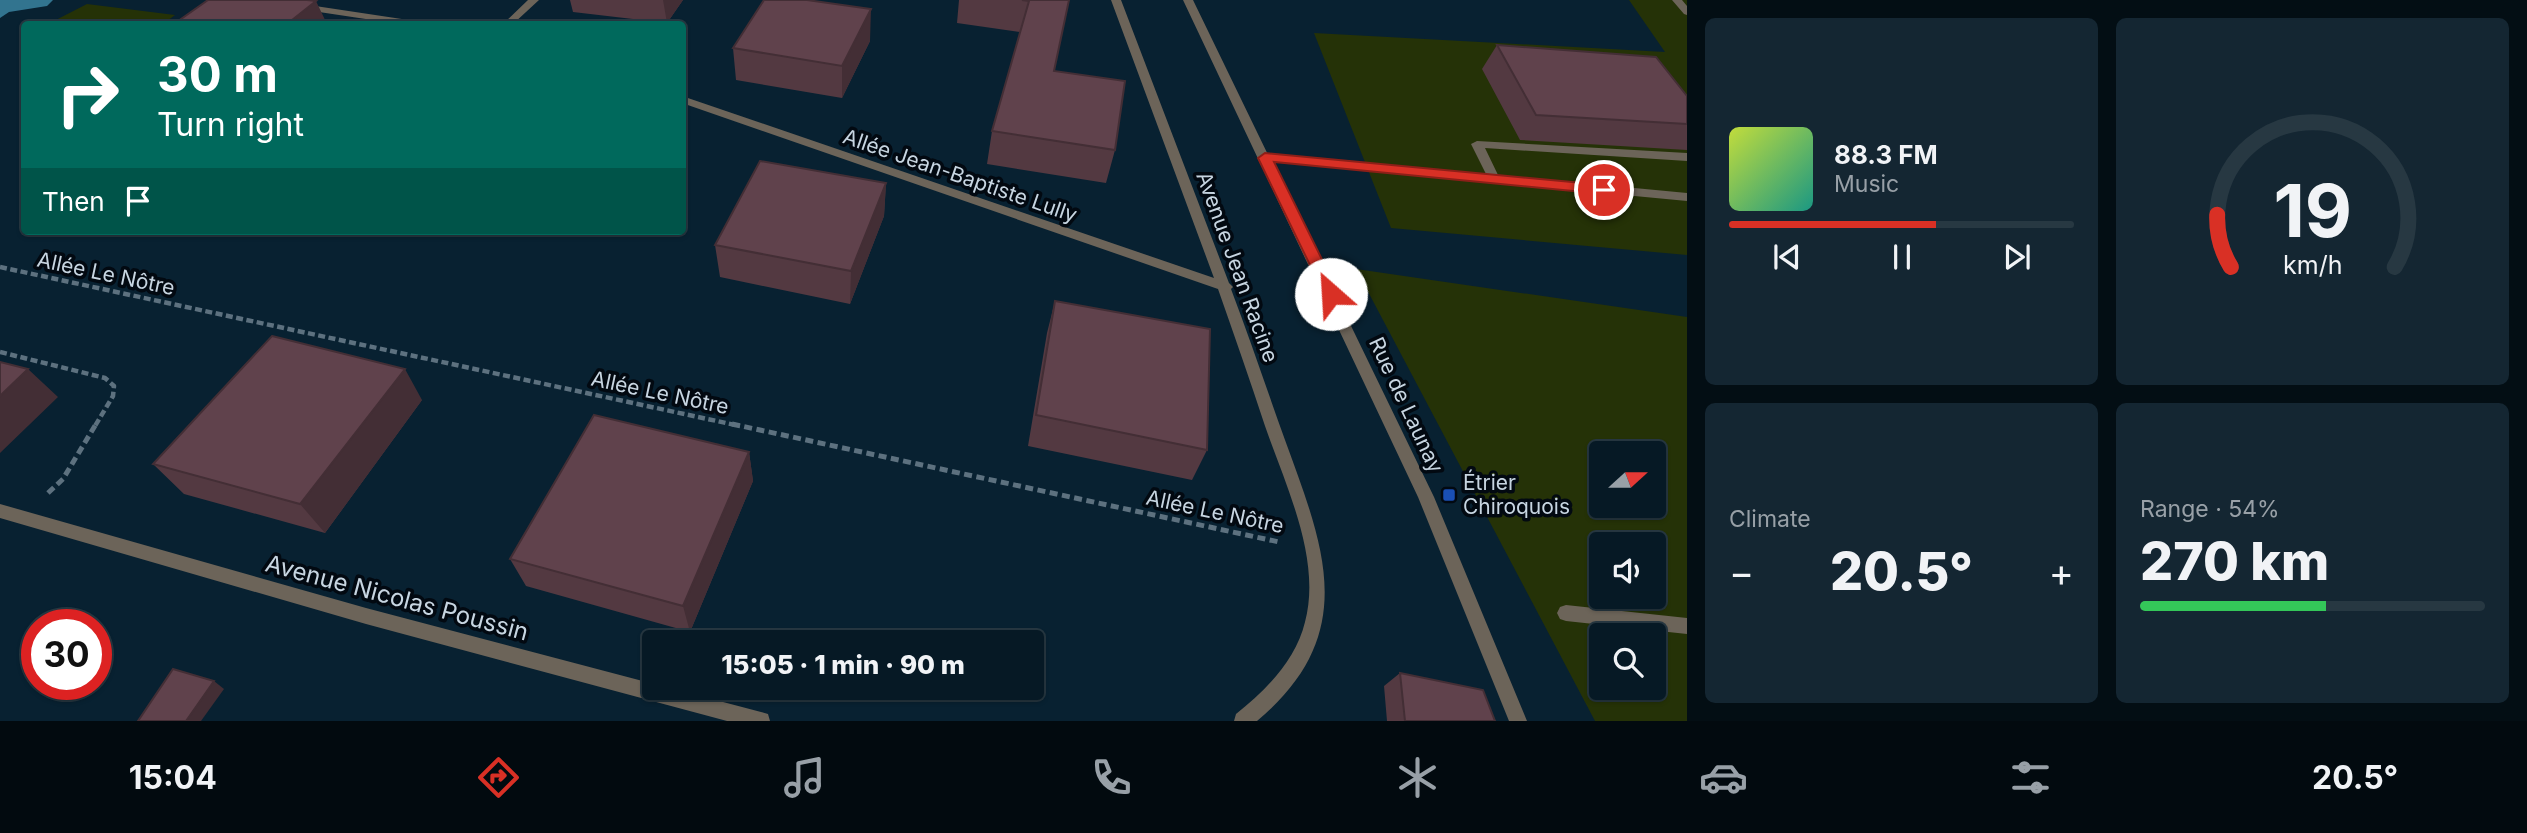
<!DOCTYPE html>
<html lang="en">
<head>
<meta charset="utf-8">
<style>
  body { margin:0; font-family:Inter,sans-serif; background:#142632; color:#f1f3f6; height:100vh; display:flex; flex-direction:column; font-size:26px; white-space:nowrap }
  * { box-sizing:border-box; margin:0 }
  p { font-size:23px; color:#98a0a7 }
  .icon { flex:none; width:38px; height:38px; fill:none; stroke:currentColor; stroke-width:2; stroke-linecap:round; stroke-linejoin:round }
  .map { position:relative; flex:1; overflow:hidden }
  .side { display:flex; flex-direction:column; gap:18px; padding:18px; background:#030e14; width:840px }
  .side>* { flex:none }
  .top-card { position:absolute; left:21px; top:21px; width:665px; height:214px; border-radius:7px; box-shadow:0 2px 5px #0004,0 0 0 2px #273842; background:#00695c; color:#fff; overflow:hidden }
  .needle { width:46px; rotate:69deg }
  .buttons { position:absolute; left:1589px; top:441px; display:grid; gap:14px }
  .buttons a { display:grid; place-items:center; width:77px; height:77px; border-radius:7px; background:#061925; box-shadow:0 2px 5px #0004,0 0 0 2px #273842; font-size:35px }
  .speed { position:absolute; left:21px; top:609px; display:flex; gap:14px; font-size:35px; font-weight:700; text-align:center }
  .speed>* { display:grid; place-content:center; width:91px; height:91px; border-radius:50%; background:#061925; box-shadow:0 2px 5px #0004,0 0 0 2px #273842; line-height:1 }
  .speed .limit { border:10px solid #d22; background:#fff; color:#111 }
  .pin { position:absolute; display:grid; place-items:center; width:60px; height:60px; color:#fff; margin:-30px; border:4px solid #fff; border-radius:50%; box-shadow:0 2px 7px #0007 }
  .me { position:absolute; width:77px; margin:-38px; rotate:334deg; stroke-linejoin:round; filter:drop-shadow(0 0 5px #0008) }
  .turn { display:flex; align-items:center; gap:24px; height:147px; padding:0 21px; font-size:32px }
  .turn .icon { width:91px; height:91px; stroke-width:2.5 }
  .turn b { display:block; font-size:49px; line-height:60px }
  .then { display:flex; align-items:center; height:66px; padding:0 21px; background:#0003; gap:14px; font-size:26px }
  .big { font-size:52px; font-weight:800; line-height:1.1 }
  .side .card { flex:1; display:flex; flex-direction:column; justify-content:center; gap:10px; min-width:0; padding:0 24px; border-radius:10px; background:#142632 }
  .side .dial { align-items:center; gap:0 }
  .dial svg { height:182px; overflow:visible; fill:none; stroke:#273842; stroke-width:7; stroke-linecap:round; text-anchor:middle }
  .dial text { fill:#f1f3f6; stroke:none }
  .song { display:flex; align-items:center; gap:21px }
  .cover { width:84px; height:84px; border-radius:10px; background:linear-gradient(135deg,hsl(70 70% 55%),hsl(170 70% 35%)) }
  .played { height:7px; border-radius:4px; background:linear-gradient(90deg,#d93025 60%,#273842 60%) }
  .keys { display:flex; justify-content:space-around; direction:ltr }
  .heat { display:flex; justify-content:space-between; align-items:center; font-size:38px; direction:ltr }
  .charge { height:10px; border-radius:5px; background:linear-gradient(90deg,#34c759 54%,#273842 0) }
  .side .tiles { flex:1; display:grid; gap:18px; grid-template-columns:repeat(2,1fr) }
  .trip { position:absolute; left:642px; top:630px; width:402px; height:70px; border-radius:7px; background:#061925; box-shadow:0 2px 5px #0004,0 0 0 2px #273842; font-weight:800; line-height:70px; text-align:center }
  .tab-bar { display:flex; height:112px; justify-content:space-around; align-items:center; background:#020a0f; color:#98a0a7 }
  .tab-bar .icon { width:49px; height:49px }
  .tab-bar .current { color:#d93025 }
  .tab-bar b { font-size:32px; color:#f1f3f6 }
  main { display:flex; flex:1; min-height:0 }
  .map>svg:first-child { display:block }
  .green { fill:#253207; fill-rule:evenodd }
  .water { fill:#32748f }
  .lines { fill:none; stroke-linecap:round; stroke-linejoin:round }
  .path-far1 { stroke:#5d717f; stroke-width:4.5; stroke-dasharray:7 3.5; stroke-linecap:butt }
  .path { stroke:#5d717f; stroke-width:5; stroke-dasharray:8 4.5; stroke-linecap:butt }
  .service { fill:#6c6459; fill-rule:evenodd }
  .minor { fill:#6c6459; fill-rule:evenodd }
  .wall { fill:#533941 }
  .shaded-wall { fill:#432e35 }
  .building { fill:#60424c; stroke:#432e35; stroke-width:2 }
  .route { fill:#d93025; stroke:#8d1f18; stroke-width:2 }
  .transit-dot { fill:#1a4fb4; stroke:#020911; stroke-width:2.5 }
  .labels { text-anchor:middle; stroke-width:7; stroke-linejoin:round; paint-order:stroke }
  .street-label { font-size:21px; fill:#c7d5e1; stroke:#020911 }
  .poi-label { font-size:21px; fill:#c7d5e1; stroke:#020911; text-anchor:start }
  .near-street-label { font-size:24px; fill:#c7d5e1; stroke:#020911 }
</style>
</head>
<body>
<main>
<div class="map">
<svg width="1687" height="721" viewBox="0 0 1687 721">
  <rect width="100%" height="100%" fill="#082131"/>
  <path class="green" d="M 1629,0 L 1687,0 L 1687,255 L 1391,228 L 1314,33 L 1665,52 Z
    M 87,4 L 175,15 L 163,24 L 48,24 Z
    M 1356,269 L 1687,317 L 1687,721 L 1595,721 ZM 1601,453 L 1654,453 L 1654,506 L 1601,506 ZM 1601,544 L 1654,544 L 1654,597 L 1601,597 ZM 1601,635 L 1654,635 L 1654,688 L 1601,688 Z"/>
  <path class="water" d="M 0,0 L 53,0 L 47,6 L 9,12 L 0,18 Z"/>
  <g class="lines">
    <path class="path-far1" d="M 0,267 L 740,426
      M 0,352 L 105,378 L 114,386 L 113,396 L 95,426"/>
    <path class="path" d="M 732,424 L 1279,542
      M 48,493 L 63,479 L 96,424"/>
    <path class="service" d="M 528,0 L 539,0 L 513,24 L 503,24 Z
      M 1111,0 L 1121,0 L 1229,283 L 1233,287 L 1231,289 C 1250,339 1267,390 1285,440 C 1324,547 1361,634 1257,721 L 1234,721 L 1236,714 C 1266,690 1296,660 1305,622 C 1322,559 1285,484 1265,426 C 1250,380 1234,335 1218,289 L 682,103 L 682,96 L 1214,278 Z
      M 1672,0 L 1682,0 L 1687,6 L 1687,15 L 1684,14 Z
      M 302,4 L 415,21 L 420,24 L 399,24 L 299,9 L 299,5 Z
      M 1477,141 L 1687,153 L 1687,161 L 1485,148 L 1498,175 L 1687,193 L 1687,201 L 1265,161 L 1259,157 L 1265,153 L 1486,174 L 1471,144 Z
      M 0,504 L 366,608 L 654,684 L 654,688 L 670,688 L 761,712 L 768,714 L 770,721 L 727,721 L 366,624 L 0,518 Z
      M 1566,605 L 1687,618 L 1687,634 L 1566,621 L 1560,619 L 1557,613 L 1560,607 Z"/>
    <path class="minor" d="M 1183,0 L 1193,0 L 1434,497 L 1527,721 L 1509,721 L 1418,497 Z"/>
  </g>
  <path class="wall" d="M 570,0 L 683,0 L 667,23 L 573,12 Z
    M 959,0 L 1069,0 L 1054,71 L 1115,150 L 1106,183 L 987,164 L 992,131 L 1020,32 L 957,23 Z
    M 870,41 L 842,98 L 736,80 L 733,48 Z
    M 1497,45 L 1687,96 L 1687,150 L 1520,140 L 1482,69 Z
    M 886,183 L 884,216 L 850,304 L 720,277 L 715,245 Z
    M 1055,301 L 1207,450 L 1192,480 L 1028,446 L 1047,333 Z
    M 422,400 L 325,533 L 184,494 L 153,464 Z
    M 749,452 L 753,481 L 690,632 L 526,586 L 510,559 Z
    M 1400,673 L 1495,721 L 1387,721 L 1384,686 Z"/>
  <path class="shaded-wall" d="M 663,0 L 683,0 L 667,23 Z
    M 316,1 L 327,24 L 287,24 Z
    M 871,9 L 870,41 L 842,98 L 842,66 Z
    M 886,183 L 884,216 L 850,304 L 851,271 Z
    M 28,369 L 58,397 L 0,453 L 0,396 Z
    M 405,369 L 422,400 L 325,533 L 300,504 Z
    M 749,452 L 753,481 L 690,632 L 683,606 Z
    M 214,681 L 224,689 L 201,721 L 186,721 Z"/>
  <path class="building" d="M 208,0 L 307,0 L 316,1 L 287,24 L 174,24 Z
    M 764,0 L 807,0 L 871,9 L 842,66 L 733,48 Z
    M 1022,0 L 1069,0 L 1054,71 L 1125,81 L 1115,150 L 992,131 L 1029,1 Z
    M 1497,45 L 1656,57 L 1687,96 L 1687,124 L 1536,115 Z
    M 760,161 L 886,183 L 851,271 L 715,245 Z
    M 1055,301 L 1210,329 L 1207,450 L 1036,415 Z
    M 272,336 L 405,369 L 300,504 L 153,464 Z
    M 0,362 L 28,369 L 0,396 Z
    M 594,415 L 749,452 L 683,606 L 510,559 Z
    M 173,669 L 214,681 L 186,721 L 138,721 Z
    M 1400,673 L 1483,690 L 1495,721 L 1405,721 Z"/>
  <path class="route" d="M 1265,153 L 1604,185 L 1611,190 L 1604,194 L 1274,162 L 1339,294 L 1331,299 L 1324,294 L 1258,158 Z"/>
  <rect class="transit-dot" x="1442" y="488" width="14" height="14" rx="3.5"/>
  <g class="labels">
    <g class="street-label">
      <text transform="translate(960 176) rotate(19)" y="7">Allée Jean-Baptiste Lully</text>
      <text transform="translate(1237 267) rotate(70)" y="7">Avenue Jean Racine</text>
      <text transform="translate(106 274) rotate(12)" y="7">Allée Le Nôtre</text>
      <text transform="translate(660 393) rotate(12)" y="7">Allée Le Nôtre</text>
      <text transform="translate(1406 405) rotate(65)" y="7">Rue de Launay</text>
      <text transform="translate(1215 512) rotate(12)" y="7">Allée Le Nôtre</text>
    </g>
    <g class="poi-label">
      <text x="1463" y="490">Étrier<tspan x="1463" dy="24">Chiroquois</tspan></text>
    </g>
    <g class="near-street-label">
      <text transform="translate(397 598) rotate(15)" y="8">Avenue Nicolas Poussin</text>
    </g>
  </g>
</svg>
<div class="buttons">
<a><svg class="needle" viewBox="-14 -14 28 28"><path d="M0-13l5 13h-10z" fill="#e53935"/><path d="M0 13l5-13h-10z" fill="#98a0a7"/></svg></a>
<a><svg class="icon" aria-label="sound" viewBox="0 0 24 24"><path d="M4 9h4l5-4v14l-5-4H4zM17 9q2 3 0 6"/></svg></a>
<a><svg class="icon" aria-label="search" viewBox="0 0 24 24"><circle cx="10" cy="10" r="6"/><path d="M15 15l6 6"/></svg></a>
</div>
<div class="speed"><div class="limit">30</div></div>
<div class="pin" style="left:1604px;top:190px;background:#d93025"><svg class="icon" aria-label="arrive" viewBox="0 0 24 24"><path d="M6 21V4h12l-3 4 3 4H6"/></svg></div>
<svg class="me" style="left:1331px;top:294px" viewBox="-20 -20 40 40"><circle r="19" fill="#fff"/><path d="M0-13L10 11 0 6-10 11z" fill="#d93025"/></svg>
<div class="trip">15:05 · 1 min · 90 m</div>
<div class="top-card">
<div class="turn"><svg class="icon" aria-label="right" viewBox="0 0 24 24"><path d="M7 20v-9h11M14 6l5 5-5 5"/></svg><div><b>30 m</b>Turn right</div></div>
<div class="then">Then<svg class="icon" aria-label="arrive" viewBox="0 0 24 24"><path d="M6 21V4h12l-3 4 3 4H6"/></svg></div>
</div>
</div>
<section class="side">
<div class="tiles">
<div class="card">
<div class="song"><i class="cover"></i><div><b>88.3 FM</b><p>Music</p></div></div>
<div class="played"></div>
<div class="keys"><svg class="icon" aria-label="previous" viewBox="0 0 24 24"><path d="M18 5L8 12l10 7zM5 5v14"/></svg><svg class="icon" aria-label="pause" viewBox="0 0 24 24"><path d="M8 5v14M16 5v14"/></svg><svg class="icon" aria-label="next" viewBox="0 0 24 24"><path d="M6 5l10 7-10 7zM19 5v14"/></svg></div>
</div>
<div class="card dial"><svg viewBox="0 0 100 80">
<path d="M14 69A42 42 0 1 1 86 69"/>
<path d="M14 69A42 42 0 0 1 8 46" stroke="#d93025"/>
<text x="50" y="56" font-size="32" font-weight="700">19</text>
<text x="50" y="72" font-size="11">km/h</text>
</svg></div>
<div class="card"><p>Climate</p>
<div class="heat"><a>−</a><b class="big">20.5°</b><a>+</a></div>
</div>
<div class="card"><p>Range · 54%</p><b class="big">270 km</b><div class="charge"></div></div>
</div>
</section>
</main>
<nav class="tab-bar">
<b>15:04</b>
<svg class="icon current" aria-label="directions" viewBox="0 0 24 24"><path d="M12 3l9 9-9 9-9-9zM9 14v-3h6M13 9l2 2-2 2"/></svg>
<svg class="icon" aria-label="music" viewBox="0 0 24 24"><path d="M9 18V5l10-2v13"/><circle cx="6" cy="18" r="3"/><circle cx="16" cy="16" r="3"/></svg>
<svg class="icon" aria-label="phone" viewBox="0 0 24 24"><path d="M5 4h4l2 5-3 2q2 4 5 5l2-3 5 2v4C11 20 4 13 5 4z"/></svg>
<svg class="icon" aria-label="climate" viewBox="0 0 24 24"><path d="M12 3v18M4 7l16 10M4 17L20 7"/></svg>
<svg class="icon" aria-label="car" viewBox="0 0 24 24"><path d="M5 17H2v-5l4-1 3-4h7l3 4 3 1v5h-3M9 17h6M6 11h13"/><circle cx="7" cy="17" r="2"/><circle cx="17" cy="17" r="2"/></svg>
<svg class="icon" aria-label="filters" viewBox="0 0 24 24"><path d="M4 7h16M4 17h16"/><circle cx="9" cy="7" r="2"/><circle cx="15" cy="17" r="2"/></svg>
<b>20.5°</b>
</nav>
</body>
</html>
